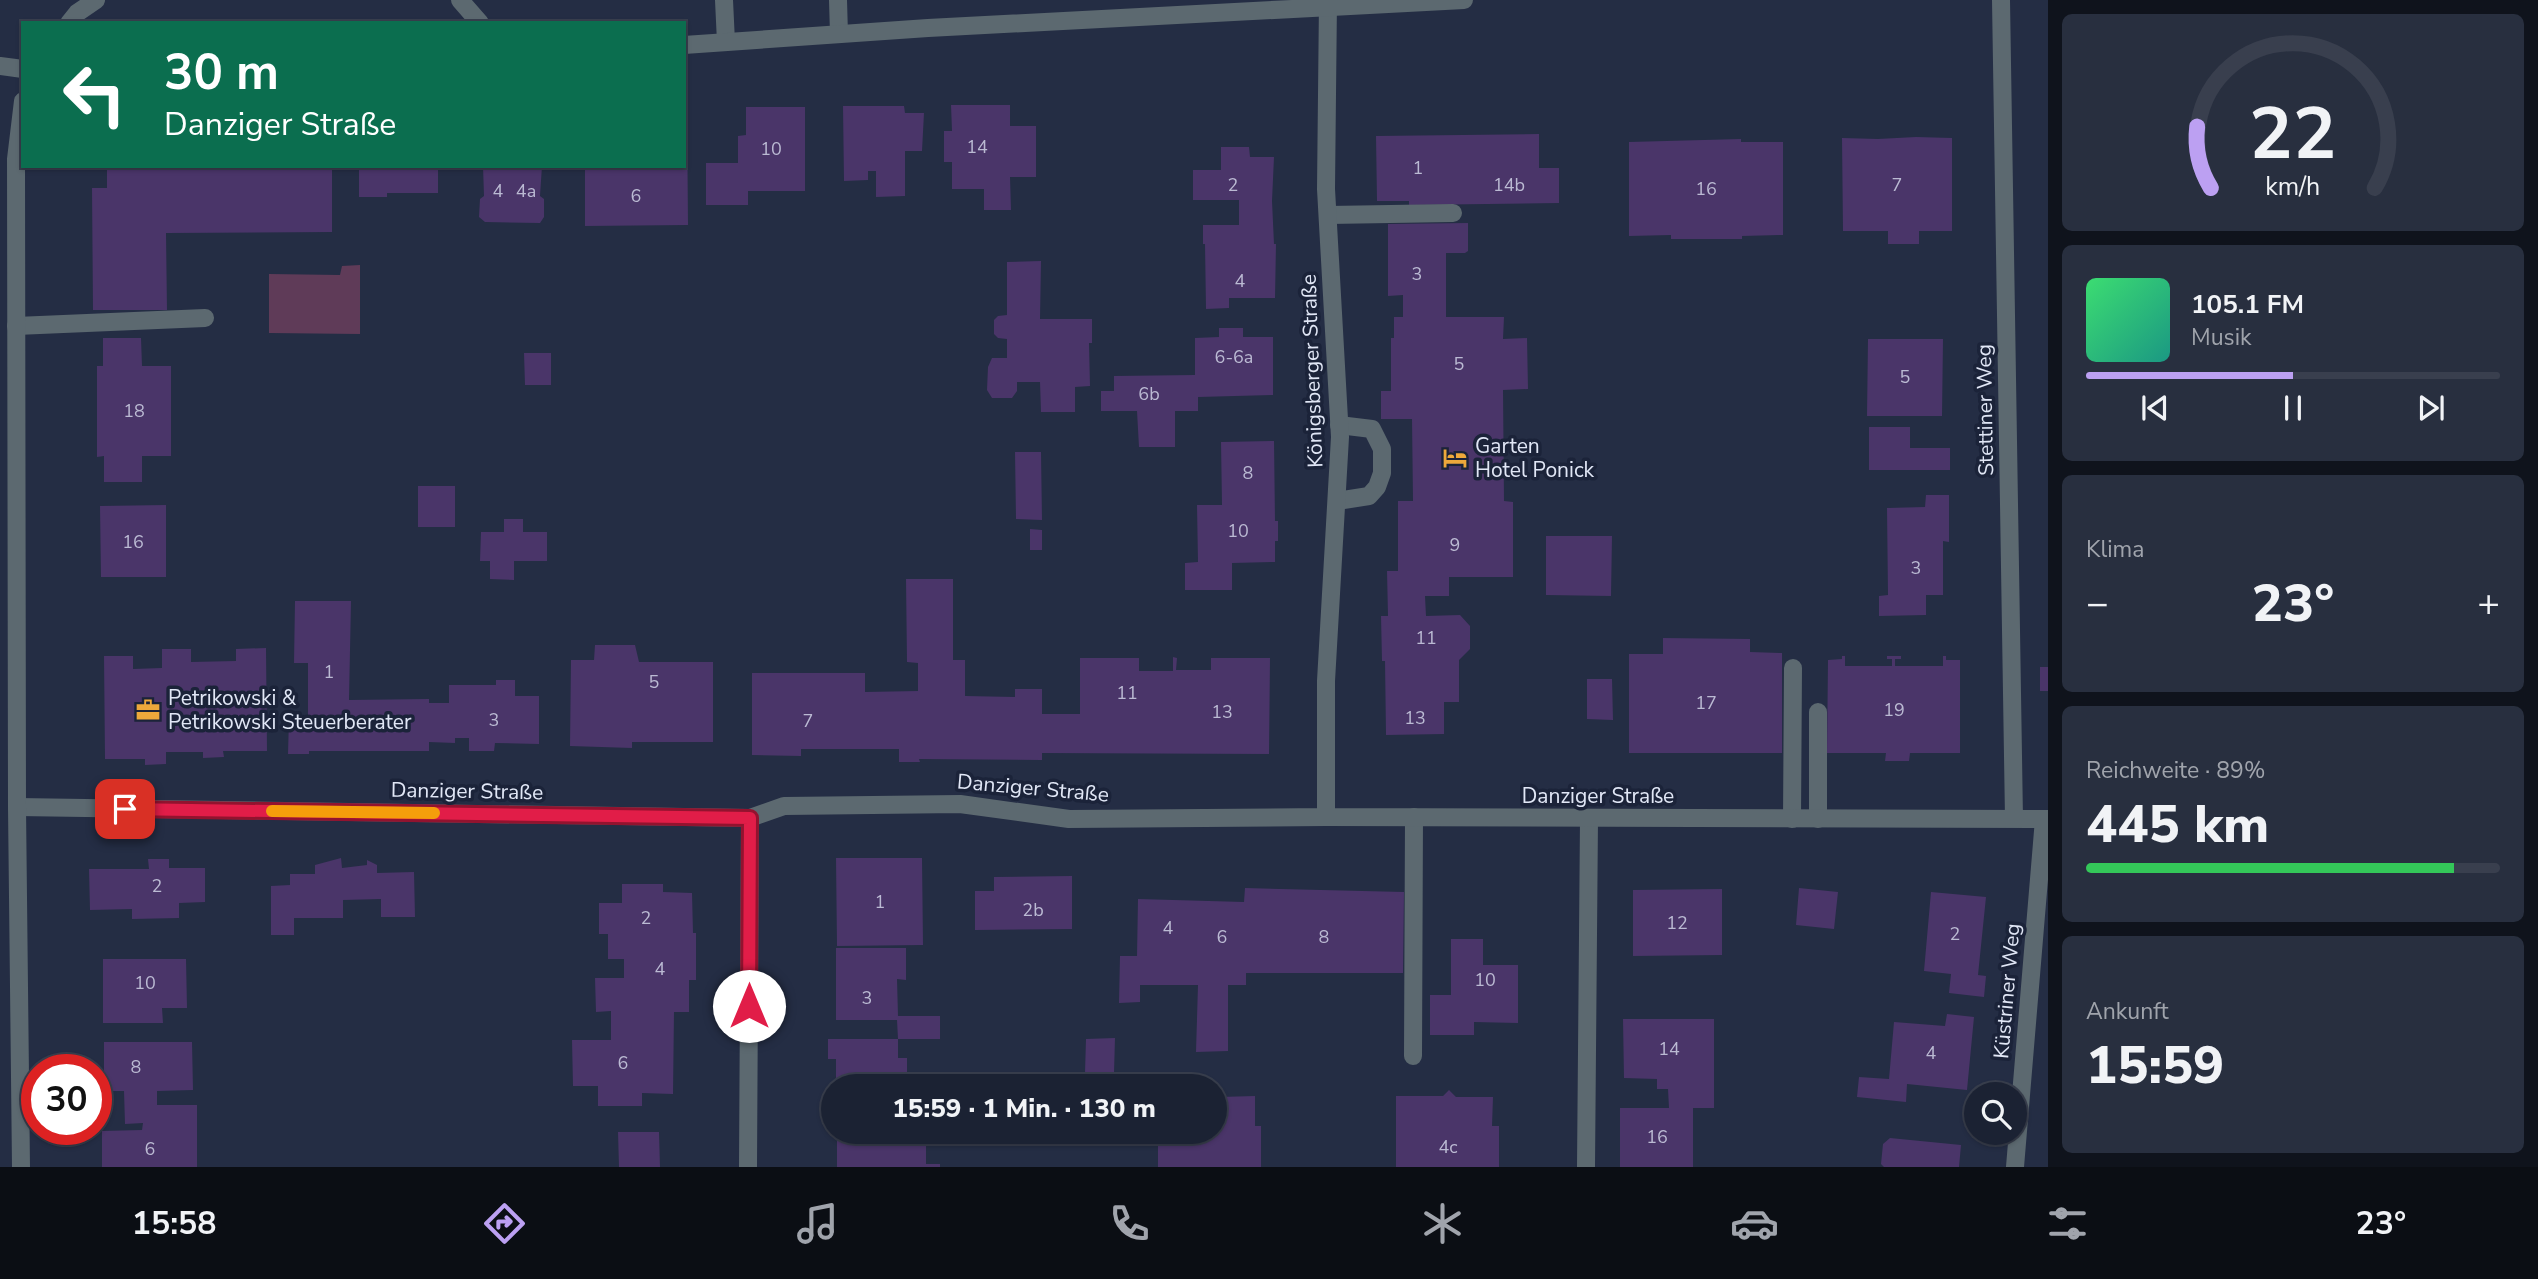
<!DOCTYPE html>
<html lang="de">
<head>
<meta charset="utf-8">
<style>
  body { margin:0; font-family:"Nunito Sans",sans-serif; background:#282f3f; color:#f1f3f6; height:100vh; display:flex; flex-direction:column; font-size:26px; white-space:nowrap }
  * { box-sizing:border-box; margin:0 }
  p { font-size:23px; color:#a0a4ac }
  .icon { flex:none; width:38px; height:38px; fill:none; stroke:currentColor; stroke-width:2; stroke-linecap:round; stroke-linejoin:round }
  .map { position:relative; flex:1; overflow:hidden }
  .side { display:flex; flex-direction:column; gap:14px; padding:14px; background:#0f131c; width:490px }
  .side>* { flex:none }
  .banner { position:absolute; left:21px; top:21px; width:665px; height:147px; border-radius:0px; box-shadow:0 2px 5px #0004,0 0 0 2px #393f4e; background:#0b6e4f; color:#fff; overflow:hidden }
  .tools { position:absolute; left:1964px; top:1082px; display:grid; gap:14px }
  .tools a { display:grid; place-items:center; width:63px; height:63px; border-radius:50%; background:#1b2233; box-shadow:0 2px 5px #0004,0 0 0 2px #393f4e; font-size:35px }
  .speed { position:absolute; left:21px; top:1054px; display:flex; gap:14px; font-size:35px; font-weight:700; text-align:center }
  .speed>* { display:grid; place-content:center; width:91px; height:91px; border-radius:50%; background:#1b2233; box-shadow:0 2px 5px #0004,0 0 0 2px #393f4e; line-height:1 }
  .speed .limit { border:10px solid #d22; background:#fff; color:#111 }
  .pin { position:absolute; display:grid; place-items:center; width:60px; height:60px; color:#fff; margin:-30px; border-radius:14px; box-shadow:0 4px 10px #0006 }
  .me { position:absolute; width:77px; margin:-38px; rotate:0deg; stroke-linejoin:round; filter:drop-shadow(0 0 5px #0008) }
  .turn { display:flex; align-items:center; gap:24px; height:147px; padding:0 28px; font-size:32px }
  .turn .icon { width:91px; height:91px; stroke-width:2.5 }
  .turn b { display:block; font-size:49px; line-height:60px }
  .big { font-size:52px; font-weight:800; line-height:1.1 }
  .side .tile { flex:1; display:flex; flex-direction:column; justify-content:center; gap:10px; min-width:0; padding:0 24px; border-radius:10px; background:#282f3f }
  .side .dial { align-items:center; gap:0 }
  .dial svg { height:182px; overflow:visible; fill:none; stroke:#393f4e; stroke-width:7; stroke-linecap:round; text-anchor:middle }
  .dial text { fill:#f1f3f6; stroke:none }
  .song { display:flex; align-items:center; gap:21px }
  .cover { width:84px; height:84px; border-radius:10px; background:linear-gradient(135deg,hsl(140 70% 55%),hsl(170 70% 35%)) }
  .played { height:7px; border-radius:4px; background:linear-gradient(90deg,#bca0f2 50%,#393f4e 50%) }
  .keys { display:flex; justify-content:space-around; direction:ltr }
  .heat { display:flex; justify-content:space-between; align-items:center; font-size:38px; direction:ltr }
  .charge { height:10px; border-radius:5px; background:linear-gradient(90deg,#34c759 89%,#393f4e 0) }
  .trip { position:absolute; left:821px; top:1074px; width:406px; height:70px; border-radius:35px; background:#1b2233; box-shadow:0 2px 5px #0004,0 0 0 2px #393f4e; font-weight:800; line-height:70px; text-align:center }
  .menu { display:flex; height:112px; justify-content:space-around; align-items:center; background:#0b0e14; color:#a0a4ac }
  .menu .icon { width:49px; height:49px }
  .menu .active { color:#bca0f2 }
  .menu b { font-size:32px; color:#f1f3f6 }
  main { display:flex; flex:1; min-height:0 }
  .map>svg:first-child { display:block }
  .green { fill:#5f3b58 }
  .building { fill:#4a3569 }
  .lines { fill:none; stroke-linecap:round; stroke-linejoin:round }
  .service { stroke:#5c6970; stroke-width:18 }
  .minor { stroke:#5c6970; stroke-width:18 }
  .tertiary { stroke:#5c6970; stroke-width:18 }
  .route-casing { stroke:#92132f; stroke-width:18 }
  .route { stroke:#e11d48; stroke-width:12 }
  .slow { stroke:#f59e0b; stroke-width:12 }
  .labels { text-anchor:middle; stroke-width:7; stroke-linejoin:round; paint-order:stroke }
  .number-label { font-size:18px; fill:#bbbad3 }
  .street-label { font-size:21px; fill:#e1e7f6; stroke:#1b2339 }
  .poi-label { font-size:21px; fill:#e1e7f6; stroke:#1b2339; text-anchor:start }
</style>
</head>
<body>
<main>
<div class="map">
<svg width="2048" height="1167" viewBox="0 0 2048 1167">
  <rect width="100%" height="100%" fill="#242d44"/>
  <path class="green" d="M 360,265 L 360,334 L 269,333 L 269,274 L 340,275 L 342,266 Z"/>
  <path class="building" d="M 951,105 L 1010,105 L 1010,126 L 1036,126 L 1036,177 L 1010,177 L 1011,210 L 984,210 L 984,189 L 952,189 L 952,162 L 944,162 L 944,131 L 952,131 Z
    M 843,106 L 904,106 L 905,113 L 924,113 L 922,151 L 905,151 L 905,196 L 876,197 L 876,171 L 868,171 L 868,180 L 844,181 Z
    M 684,107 L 687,107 L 688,225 L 585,226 L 585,166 L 684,166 Z
    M 746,107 L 805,107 L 805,191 L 748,191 L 748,205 L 706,205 L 706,163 L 738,163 L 738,136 L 746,135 Z
    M 1539,134 L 1539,168 L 1559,168 L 1559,203 L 1409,205 L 1409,201 L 1377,201 L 1376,136 Z
    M 1916,137 L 1952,138 L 1952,231 L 1919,231 L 1919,244 L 1888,244 L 1888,231 L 1843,231 L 1842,138 L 1878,139 Z
    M 1741,139 L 1741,142 L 1783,142 L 1783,235 L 1742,236 L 1742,239 L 1671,239 L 1671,235 L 1629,236 L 1629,142 Z
    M 1221,147 L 1249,147 L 1250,157 L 1274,157 L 1272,201 L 1274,244 L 1276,244 L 1275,298 L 1229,298 L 1229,308 L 1206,309 L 1205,244 L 1203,244 L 1203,225 L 1239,225 L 1239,200 L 1193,200 L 1193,170 L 1221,170 Z
    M 107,166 L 332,166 L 332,232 L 166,233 L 167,310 L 93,310 L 92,188 L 107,188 Z
    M 359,166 L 438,166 L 438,193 L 387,193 L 387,197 L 359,197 Z
    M 483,166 L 542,166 L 540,196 L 544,199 L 544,217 L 540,223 L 485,222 L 479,217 L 480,199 L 484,196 Z
    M 1468,223 L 1468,251 L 1465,253 L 1446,253 L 1446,317 L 1504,317 L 1503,339 L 1527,338 L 1528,389 L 1503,390 L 1504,501 L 1513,502 L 1513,577 L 1449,577 L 1449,596 L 1425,596 L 1426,616 L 1460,615 L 1470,626 L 1470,649 L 1459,660 L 1459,702 L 1444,702 L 1444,734 L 1386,735 L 1385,661 L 1382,661 L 1381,616 L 1388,616 L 1387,571 L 1398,571 L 1398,501 L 1413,501 L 1412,419 L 1381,419 L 1381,391 L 1391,391 L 1391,338 L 1394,338 L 1394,317 L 1403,317 L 1403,295 L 1388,296 L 1388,224 Z
    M 1041,261 L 1040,319 L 1092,319 L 1092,343 L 1089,343 L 1090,386 L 1075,387 L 1075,412 L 1041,412 L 1040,382 L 1017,382 L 1017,391 L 1012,398 L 992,398 L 987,390 L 988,367 L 992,358 L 1007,358 L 1007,339 L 998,338 L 994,334 L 994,320 L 998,316 L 1007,315 L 1007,262 Z
    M 1219,328 L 1243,328 L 1243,337 L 1273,337 L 1273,395 L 1198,397 L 1198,411 L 1175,411 L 1175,447 L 1139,447 L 1137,411 L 1101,411 L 1101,391 L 1114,391 L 1114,376 L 1195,375 L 1195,338 L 1219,337 Z
    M 103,338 L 141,338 L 142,366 L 171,366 L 171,456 L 142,456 L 142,482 L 104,482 L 104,456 L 97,457 L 97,366 L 103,366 Z
    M 1868,339 L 1943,339 L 1942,416 L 1867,416 Z
    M 524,353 L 551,353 L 551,385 L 525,385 Z
    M 1869,427 L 1910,427 L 1910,448 L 1950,448 L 1950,470 L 1869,470 Z
    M 1274,441 L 1275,521 L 1278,521 L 1278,541 L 1275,541 L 1275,562 L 1232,563 L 1232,590 L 1185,590 L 1185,563 L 1198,562 L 1197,505 L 1222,505 L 1221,442 Z
    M 1015,452 L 1041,452 L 1042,520 L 1016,519 Z
    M 418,486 L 455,486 L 455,527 L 418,527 Z
    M 1926,495 L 1949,495 L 1949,542 L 1943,541 L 1943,595 L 1926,595 L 1926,615 L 1879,616 L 1879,596 L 1888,595 L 1887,508 L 1925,507 Z
    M 166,505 L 166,577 L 101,577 L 100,506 Z
    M 504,519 L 523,519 L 523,532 L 547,532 L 547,561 L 514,561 L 514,580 L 490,579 L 490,561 L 480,561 L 481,532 L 504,532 Z
    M 1030,529 L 1042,530 L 1042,550 L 1030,550 Z
    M 1546,536 L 1612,536 L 1611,596 L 1546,595 Z
    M 906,579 L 953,579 L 953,660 L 965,660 L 965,696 L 1015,697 L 1015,689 L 1042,689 L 1042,714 L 1080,714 L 1080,658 L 1139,658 L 1139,671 L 1173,671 L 1173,657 L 1177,658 L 1176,670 L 1211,670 L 1211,658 L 1270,658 L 1269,754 L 1042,753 L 1042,760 L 919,759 L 920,762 L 899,762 L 899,749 L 801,749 L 801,756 L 752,755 L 752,673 L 865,673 L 865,692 L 918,691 L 918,663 L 907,662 Z
    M 295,601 L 351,601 L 349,700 L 429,699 L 429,703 L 449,703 L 449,685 L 496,685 L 496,680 L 515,680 L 515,696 L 539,696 L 539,744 L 495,743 L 494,751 L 469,751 L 469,738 L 455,738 L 455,743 L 429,742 L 429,751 L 309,751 L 309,754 L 288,754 L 289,718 L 308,718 L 308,663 L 294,663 Z
    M 1663,638 L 1750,639 L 1750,652 L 1782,653 L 1782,753 L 1629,753 L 1629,654 L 1663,654 Z
    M 595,645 L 635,645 L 639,662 L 713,662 L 713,742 L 632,742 L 632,748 L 570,746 L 571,660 L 594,660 Z
    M 266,648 L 267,751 L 223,751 L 224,757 L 203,758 L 203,752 L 166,752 L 166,764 L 145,765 L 145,759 L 105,759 L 104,656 L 133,656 L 133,669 L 162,668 L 162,649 L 191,649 L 191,662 L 236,661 L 236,649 Z
    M 1842,656 L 1845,656 L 1845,666 L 1892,666 L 1892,659 L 1887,659 L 1887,656 L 1901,656 L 1901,659 L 1895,659 L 1895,666 L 1943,666 L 1943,656 L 1946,656 L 1946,660 L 1960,660 L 1960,753 L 1910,753 L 1909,761 L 1885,761 L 1886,753 L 1827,753 L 1828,660 L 1842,659 Z
    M 2040,667 L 2048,667 L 2048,691 L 2040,691 Z
    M 1587,679 L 1612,679 L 1613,720 L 1587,719 Z
    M 341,858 L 342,868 L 367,865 L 367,860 L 377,865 L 377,873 L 414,872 L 415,917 L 381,917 L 381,899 L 343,900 L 343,918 L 294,918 L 294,935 L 271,935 L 271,886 L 290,885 L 290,874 L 315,874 L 315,865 Z
    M 836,858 L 922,858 L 923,945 L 837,946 Z
    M 148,859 L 169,859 L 169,868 L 205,868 L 205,902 L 179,903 L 179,918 L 132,919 L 132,909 L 90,910 L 89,869 L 149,869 Z
    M 1072,876 L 1072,929 L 975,930 L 975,891 L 994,891 L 994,877 Z
    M 622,884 L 663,884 L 663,892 L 692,893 L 693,933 L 696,933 L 696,980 L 689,980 L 689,1012 L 674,1012 L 673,1094 L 642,1093 L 642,1106 L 598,1106 L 598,1086 L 573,1086 L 572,1040 L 611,1040 L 611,1011 L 596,1012 L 595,978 L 624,978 L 624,959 L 608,959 L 608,934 L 599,934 L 599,903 L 622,903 Z
    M 1245,888 L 1404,892 L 1403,973 L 1246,973 L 1246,985 L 1228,985 L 1228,1051 L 1196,1052 L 1198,985 L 1140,985 L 1140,1002 L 1119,1003 L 1120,956 L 1137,956 L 1138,899 L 1244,902 Z
    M 1799,888 L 1838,892 L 1834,929 L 1796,925 Z
    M 1722,889 L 1722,955 L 1633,956 L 1633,890 Z
    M 1931,892 L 1986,897 L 1978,975 L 1986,976 L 1984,997 L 1949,993 L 1951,974 L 1924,971 Z
    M 1451,939 L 1483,939 L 1483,965 L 1518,965 L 1518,1023 L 1474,1022 L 1474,1035 L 1430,1035 L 1430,995 L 1451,995 Z
    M 836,948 L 906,948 L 906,980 L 897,979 L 898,1016 L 940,1016 L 940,1039 L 898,1039 L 897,1020 L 836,1020 Z
    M 103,959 L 186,959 L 187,1008 L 162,1008 L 163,1023 L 103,1023 Z
    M 1947,1014 L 1974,1017 L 1967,1090 L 1907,1084 L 1906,1102 L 1857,1097 L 1859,1077 L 1889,1079 L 1894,1022 L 1945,1026 Z
    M 1623,1019 L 1714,1019 L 1714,1108 L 1693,1108 L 1693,1167 L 1620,1167 L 1620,1108 L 1669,1108 L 1668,1089 L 1657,1089 L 1657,1079 L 1624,1078 Z
    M 1115,1038 L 1114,1073 L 1085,1073 L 1086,1039 Z
    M 828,1039 L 898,1039 L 898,1058 L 907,1058 L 907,1087 L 836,1087 L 836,1059 L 828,1059 Z
    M 104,1042 L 192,1042 L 193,1090 L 157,1091 L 157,1105 L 197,1105 L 197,1167 L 102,1167 L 102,1131 L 142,1130 L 143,1123 L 125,1124 L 124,1091 L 104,1091 Z
    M 1449,1090 L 1456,1097 L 1493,1097 L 1492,1126 L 1499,1126 L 1499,1167 L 1396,1167 L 1396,1096 L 1443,1096 Z
    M 1214,1092 L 1219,1097 L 1255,1096 L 1255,1126 L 1261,1126 L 1261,1167 L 1158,1167 L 1158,1132 L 1214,1132 Z
    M 618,1132 L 659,1132 L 660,1167 L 619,1167 Z
    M 837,1132 L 926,1132 L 926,1164 L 940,1164 L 940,1167 L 837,1167 Z
    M 1890,1138 L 1961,1145 L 1959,1167 L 1884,1167 L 1881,1164 L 1883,1144 Z"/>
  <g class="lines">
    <path class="service" d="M 724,0 L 726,42
      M 838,0 L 839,34
      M 1328,215 L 1453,213
      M 16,326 L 205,318
      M 1337,501 L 1369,496 L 1377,487 L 1382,473 L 1382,449 L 1372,429 L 1339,425
      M 1818,712 L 1818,819
      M 1792,819 L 1793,668
      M 1413,1056 L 1414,817
      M 1586,1167 L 1589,819"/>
    <path class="minor" d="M 2001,0 L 2014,819
      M 0,66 L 23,69
      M 17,807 L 750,818 L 784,806 L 960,804 L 1069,819 L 1326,817 L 2048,819
      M 1326,817 L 1326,681 L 1340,437 L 1326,189 L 1328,0
      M 748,1167 L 750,818
      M 2015,1167 L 2044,819"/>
    <path class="tertiary" d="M 460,0 L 480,23
      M 69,23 L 77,13 L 96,0
      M 684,45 L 928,28 L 1464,0
      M 21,1167 L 17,807 L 16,159 L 23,101"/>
  </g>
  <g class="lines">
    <g class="route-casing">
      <path id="route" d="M 125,809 L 750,818 L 749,1006"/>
    </g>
    <use href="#route" class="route"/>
    <path class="slow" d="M 272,811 L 434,813"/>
  </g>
  <defs>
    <g id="hotel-bare" transform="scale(1.89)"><path d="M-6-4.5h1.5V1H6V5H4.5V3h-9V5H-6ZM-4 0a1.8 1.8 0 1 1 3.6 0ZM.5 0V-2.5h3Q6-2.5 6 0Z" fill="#eda83b" stroke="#1b2339" stroke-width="2.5" paint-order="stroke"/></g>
    <g id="office-bare" transform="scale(1.89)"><path d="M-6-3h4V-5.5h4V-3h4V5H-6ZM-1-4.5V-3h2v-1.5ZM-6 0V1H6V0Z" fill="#eda83b" stroke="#1b2339" stroke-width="2.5" paint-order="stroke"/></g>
  </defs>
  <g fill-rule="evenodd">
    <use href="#hotel-bare" x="1455" y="458"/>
    <use href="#office-bare" x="148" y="710"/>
  </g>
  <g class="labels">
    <g class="number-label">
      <text x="977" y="153">14</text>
      <text x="771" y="155">10</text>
      <text x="1418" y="174">1</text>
      <text x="1233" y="191">2</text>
      <text x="1509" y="191">14b</text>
      <text x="1897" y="191">7</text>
      <text x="1706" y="195">16</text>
      <text x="498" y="197">4</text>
      <text x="526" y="197">4a</text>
      <text x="636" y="202">6</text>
      <text x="1417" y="280">3</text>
      <text x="1240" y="287">4</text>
      <text x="1234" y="363">6-6a</text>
      <text x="1459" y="370">5</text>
      <text x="1905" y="383">5</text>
      <text x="1149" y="400">6b</text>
      <text x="134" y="417">18</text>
      <text x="1248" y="479">8</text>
      <text x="1238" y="537">10</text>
      <text x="133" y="548">16</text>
      <text x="1455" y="551">9</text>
      <text x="1916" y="574">3</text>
      <text x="1426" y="644">11</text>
      <text x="329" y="678">1</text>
      <text x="654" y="688">5</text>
      <text x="1127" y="699">11</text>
      <text x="1706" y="709">17</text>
      <text x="1894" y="716">19</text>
      <text x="1222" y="718">13</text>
      <text x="1415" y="724">13</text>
      <text x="494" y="726">3</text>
      <text x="808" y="727">7</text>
      <text x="157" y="892">2</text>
      <text x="880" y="908">1</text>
      <text x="1033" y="916">2b</text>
      <text x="646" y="924">2</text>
      <text x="1677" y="929">12</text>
      <text x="1168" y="934">4</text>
      <text x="1955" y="940">2</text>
      <text x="1222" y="943">6</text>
      <text x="1324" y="943">8</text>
      <text x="660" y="975">4</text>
      <text x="1485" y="986">10</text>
      <text x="145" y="989">10</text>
      <text x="867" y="1004">3</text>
      <text x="1669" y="1055">14</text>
      <text x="1931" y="1059">4</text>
      <text x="623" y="1069">6</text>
      <text x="136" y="1073">8</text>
      <text x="1657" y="1143">16</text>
      <text x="1448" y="1153">4c</text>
      <text x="150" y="1155">6</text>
    </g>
    <g class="street-label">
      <text transform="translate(1312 371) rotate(-92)" y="7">Königsberger Straße</text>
      <text transform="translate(1985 410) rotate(-91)" y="7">Stettiner Weg</text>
      <text transform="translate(1033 788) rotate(5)" y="7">Danziger Straße</text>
      <text transform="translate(467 791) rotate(1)" y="7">Danziger Straße</text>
      <text x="1598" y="803">Danziger Straße</text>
      <text transform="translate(2007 991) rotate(-85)" y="7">Küstriner Weg</text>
    </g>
    <g class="poi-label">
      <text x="1475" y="453">Garten<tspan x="1475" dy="24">Hotel Ponick</tspan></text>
      <text x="168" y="705">Petrikowski &amp;<tspan x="168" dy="24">Petrikowski Steuerberater</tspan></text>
    </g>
  </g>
</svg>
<div class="tools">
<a><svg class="icon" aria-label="search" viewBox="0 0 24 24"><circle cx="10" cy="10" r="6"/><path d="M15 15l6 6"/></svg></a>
</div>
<div class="speed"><div class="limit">30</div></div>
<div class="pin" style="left:125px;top:809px;background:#d93025"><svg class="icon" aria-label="arrive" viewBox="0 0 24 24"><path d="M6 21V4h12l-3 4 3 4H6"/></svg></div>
<svg class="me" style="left:749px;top:1006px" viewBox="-20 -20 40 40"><circle r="19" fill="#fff"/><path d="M0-13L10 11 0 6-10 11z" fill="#e11d48"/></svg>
<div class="trip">15:59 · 1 Min. · 130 m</div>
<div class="banner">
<div class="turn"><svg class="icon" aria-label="left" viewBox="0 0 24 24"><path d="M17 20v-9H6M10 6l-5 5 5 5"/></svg><div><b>30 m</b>Danziger Straße</div></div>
</div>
</div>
<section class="side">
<div class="tile dial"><svg viewBox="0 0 100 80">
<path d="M14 69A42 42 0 1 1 86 69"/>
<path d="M14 69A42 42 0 0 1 8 42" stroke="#bca0f2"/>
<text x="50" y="56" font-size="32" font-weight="700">22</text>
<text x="50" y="72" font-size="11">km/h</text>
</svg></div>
<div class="tile">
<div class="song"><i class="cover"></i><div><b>105.1 FM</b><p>Musik</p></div></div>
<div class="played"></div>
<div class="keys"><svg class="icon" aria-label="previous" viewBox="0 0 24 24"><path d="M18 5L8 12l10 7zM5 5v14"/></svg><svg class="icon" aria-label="pause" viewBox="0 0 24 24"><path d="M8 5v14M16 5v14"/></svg><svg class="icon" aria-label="next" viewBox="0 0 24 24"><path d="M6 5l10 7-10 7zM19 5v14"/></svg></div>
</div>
<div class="tile"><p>Klima</p>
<div class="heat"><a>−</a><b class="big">23°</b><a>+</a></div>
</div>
<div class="tile"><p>Reichweite · 89%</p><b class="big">445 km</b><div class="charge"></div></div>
<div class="tile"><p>Ankunft</p><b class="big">15:59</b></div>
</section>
</main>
<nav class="menu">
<b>15:58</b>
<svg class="icon active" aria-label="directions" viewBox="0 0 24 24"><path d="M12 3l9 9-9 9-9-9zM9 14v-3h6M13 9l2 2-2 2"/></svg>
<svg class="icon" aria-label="music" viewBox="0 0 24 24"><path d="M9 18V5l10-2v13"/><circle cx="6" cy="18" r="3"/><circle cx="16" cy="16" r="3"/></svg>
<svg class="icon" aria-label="phone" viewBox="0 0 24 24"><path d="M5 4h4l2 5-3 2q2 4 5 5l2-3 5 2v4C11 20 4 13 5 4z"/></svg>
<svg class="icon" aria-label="climate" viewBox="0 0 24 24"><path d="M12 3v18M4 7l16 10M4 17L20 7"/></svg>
<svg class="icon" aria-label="car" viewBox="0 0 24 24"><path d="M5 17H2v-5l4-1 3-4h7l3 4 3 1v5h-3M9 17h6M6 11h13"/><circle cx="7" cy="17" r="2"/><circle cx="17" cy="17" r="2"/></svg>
<svg class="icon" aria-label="filters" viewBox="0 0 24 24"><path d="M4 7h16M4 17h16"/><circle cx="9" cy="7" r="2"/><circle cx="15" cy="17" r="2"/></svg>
<b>23°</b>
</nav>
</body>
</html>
